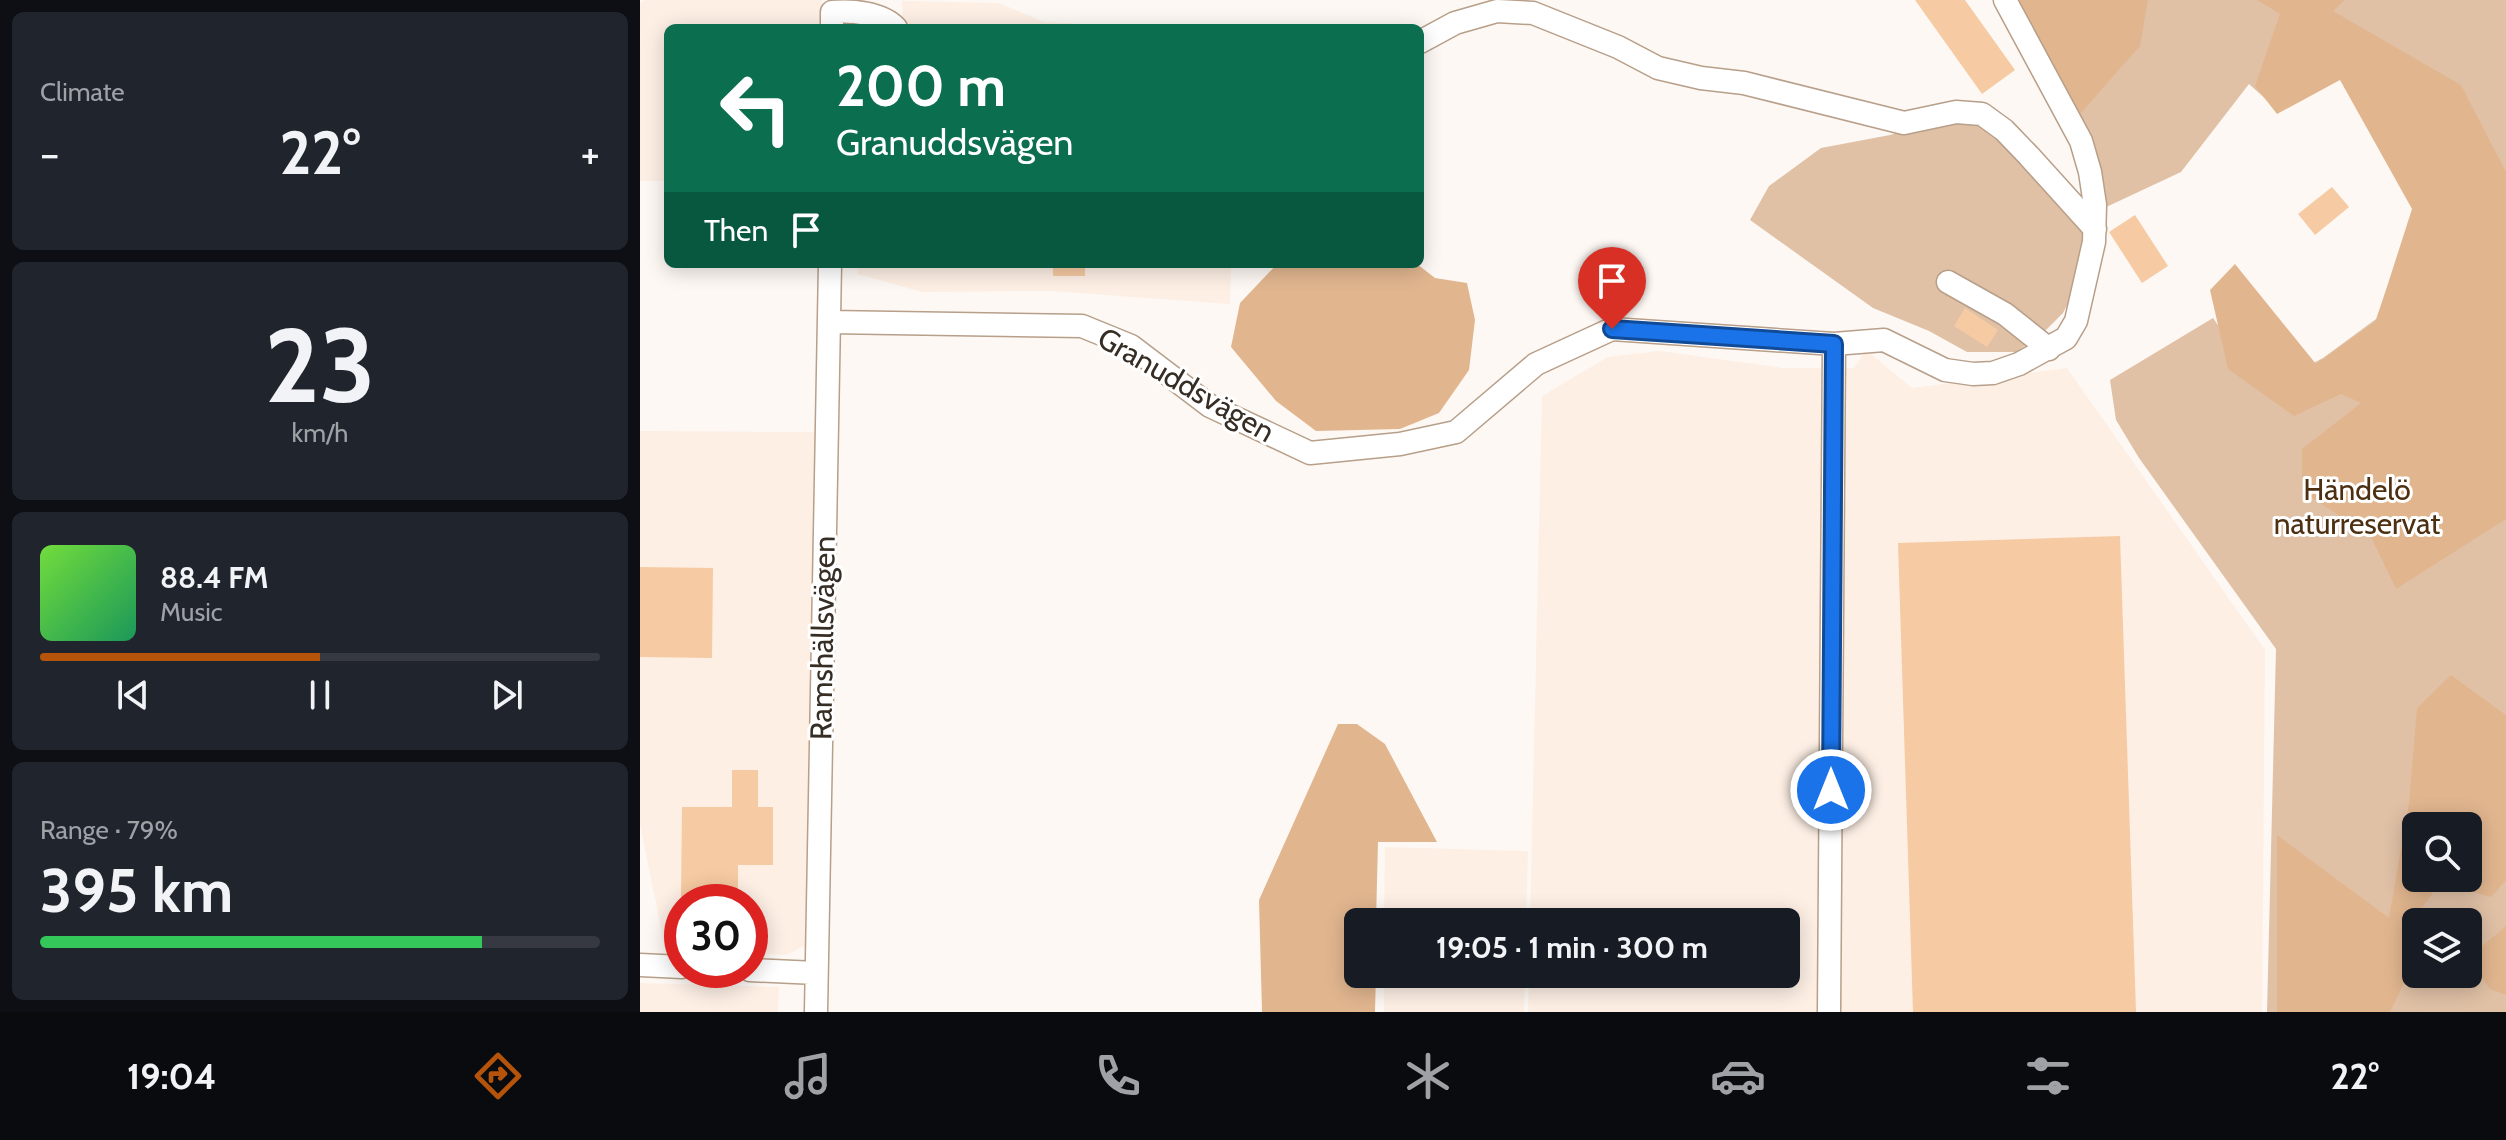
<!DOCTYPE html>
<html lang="en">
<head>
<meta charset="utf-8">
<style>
  body { margin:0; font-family:Cabin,sans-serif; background:#20242c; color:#f1f3f6; height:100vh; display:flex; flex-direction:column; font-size:30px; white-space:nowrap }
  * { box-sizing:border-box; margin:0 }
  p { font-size:26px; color:#9ea1a6 }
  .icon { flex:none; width:44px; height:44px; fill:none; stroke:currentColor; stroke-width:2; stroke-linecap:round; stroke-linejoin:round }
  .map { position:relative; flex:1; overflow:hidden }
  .sheet { display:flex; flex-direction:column; gap:12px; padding:12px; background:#0d0f14; width:640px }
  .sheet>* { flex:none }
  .banner { position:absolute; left:24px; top:24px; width:760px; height:244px; border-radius:12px; box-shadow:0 4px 20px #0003; background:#0b6e4f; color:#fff; overflow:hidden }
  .tools { position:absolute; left:1762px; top:812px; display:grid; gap:16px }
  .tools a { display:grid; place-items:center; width:80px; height:80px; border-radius:12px; background:#171b24; box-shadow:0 4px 20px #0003; font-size:40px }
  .speed { position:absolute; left:24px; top:884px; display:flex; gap:16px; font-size:40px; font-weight:700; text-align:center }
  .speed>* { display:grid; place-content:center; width:104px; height:104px; border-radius:50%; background:#171b24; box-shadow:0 4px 20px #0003; line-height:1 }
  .speed .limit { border:12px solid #d22; background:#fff; color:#111 }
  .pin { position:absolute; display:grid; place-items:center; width:68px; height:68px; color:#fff; margin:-82px -34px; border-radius:50% 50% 50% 0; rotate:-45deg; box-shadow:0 0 8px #0007 }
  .pin .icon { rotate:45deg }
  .me { position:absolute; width:88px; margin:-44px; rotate:0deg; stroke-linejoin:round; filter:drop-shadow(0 0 6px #0008) }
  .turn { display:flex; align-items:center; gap:28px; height:168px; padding:0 40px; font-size:36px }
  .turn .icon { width:104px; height:104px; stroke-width:2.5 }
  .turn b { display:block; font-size:56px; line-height:68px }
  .then { display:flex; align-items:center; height:76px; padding:0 40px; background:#0003; gap:16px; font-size:30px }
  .big { font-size:60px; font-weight:800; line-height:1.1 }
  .sheet .widget { flex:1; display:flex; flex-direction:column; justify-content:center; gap:12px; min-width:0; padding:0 28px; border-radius:12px; background:#20242c }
  .sheet .dial { align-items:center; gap:0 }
  .dial b { font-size:104px; line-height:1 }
  .song { display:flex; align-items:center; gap:24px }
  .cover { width:96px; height:96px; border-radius:12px; background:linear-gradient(135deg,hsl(100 70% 55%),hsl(150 70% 35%)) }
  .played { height:8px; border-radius:4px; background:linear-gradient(90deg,#b45309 50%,#363941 50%) }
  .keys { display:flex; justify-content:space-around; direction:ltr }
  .heat { display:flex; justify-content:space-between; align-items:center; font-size:44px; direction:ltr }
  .charge { height:12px; border-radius:6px; background:linear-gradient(90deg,#34c759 79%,#363941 0) }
  .trip { position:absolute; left:704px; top:908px; width:456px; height:80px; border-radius:12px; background:#171b24; box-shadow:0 4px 20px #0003; font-weight:800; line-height:80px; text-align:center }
  .tabs { display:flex; height:128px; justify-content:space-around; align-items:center; background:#090b0e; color:#9ea1a6 }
  .tabs .icon { width:56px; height:56px }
  .tabs .on { color:#b45309 }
  .tabs b { font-size:36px; color:#f1f3f6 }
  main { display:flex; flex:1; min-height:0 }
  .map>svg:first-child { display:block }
  .built { fill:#fdefe4 }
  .green { fill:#e0c1a6; fill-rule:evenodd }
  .forest { fill:#e1b68f; fill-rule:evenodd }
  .building { fill:#f6caa2 }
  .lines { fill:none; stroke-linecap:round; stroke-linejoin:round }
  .minor-casing { stroke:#b79f89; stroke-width:25 }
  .minor { stroke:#fff; stroke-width:22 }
  .route-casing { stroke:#114b97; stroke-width:20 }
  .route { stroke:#1a73e8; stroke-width:14 }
  .labels { text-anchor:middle; stroke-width:6; stroke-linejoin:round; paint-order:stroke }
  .street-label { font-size:30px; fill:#362d24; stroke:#fff }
  .park-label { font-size:30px; fill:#4d3011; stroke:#fff }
</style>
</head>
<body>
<main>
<section class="sheet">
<div class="widget"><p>Climate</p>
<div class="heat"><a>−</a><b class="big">22°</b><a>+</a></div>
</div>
<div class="widget dial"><b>23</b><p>km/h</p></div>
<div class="widget">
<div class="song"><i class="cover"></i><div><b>88.4 FM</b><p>Music</p></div></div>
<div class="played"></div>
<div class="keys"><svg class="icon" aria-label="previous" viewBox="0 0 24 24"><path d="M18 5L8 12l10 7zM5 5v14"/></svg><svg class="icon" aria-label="pause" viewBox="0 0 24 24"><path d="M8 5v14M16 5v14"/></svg><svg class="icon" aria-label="next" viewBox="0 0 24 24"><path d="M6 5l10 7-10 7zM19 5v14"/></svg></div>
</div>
<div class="widget"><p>Range · 79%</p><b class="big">395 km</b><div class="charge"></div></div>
</section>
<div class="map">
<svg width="1866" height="1012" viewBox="0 0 1866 1012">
  <rect width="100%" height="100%" fill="#fef8f4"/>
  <path class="built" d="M 5,0 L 182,0 L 181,28 L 28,28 L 28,181 L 0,181 L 0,3 Z
    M 262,1 L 359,3 L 404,22 L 524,28 L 263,28 Z
    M 218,264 L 591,264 L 590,304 L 410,291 L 282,292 L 218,274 Z
    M 1226,350 L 1272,388 L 1427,368 L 1625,650 L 1622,1012 L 888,1012 L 889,974 L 1146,974 L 1146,922 L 890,922 L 902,396 L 968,357 L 1020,351 L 1143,368 L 1214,368 Z
    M 0,431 L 180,432 L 167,944 L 147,955 L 110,953 L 110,902 L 42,902 L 42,949 L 25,948 L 0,824 Z
    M 745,847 L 888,851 L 886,922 L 744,922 Z
    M 744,974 L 885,974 L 884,1012 L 744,1012 Z
    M 0,983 L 139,987 L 138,1012 L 0,1012 Z"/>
  <path class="green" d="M 1377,0 L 1866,0 L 1866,1012 L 1627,1012 L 1636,649 L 1499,458 L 1476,420 L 1470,380 L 1573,318 L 1600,357 L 1654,373 L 1683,358 L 1736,319 L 1775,208 L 1699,77 L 1639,111 L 1609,84 L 1541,172 L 1462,209 L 1450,136 ZM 1776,826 L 1828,826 L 1828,878 L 1776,878 ZM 1776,922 L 1828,922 L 1828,974 L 1776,974 Z
    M 1305,117 L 1338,119 L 1444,227 L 1438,284 L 1423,313 L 1402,334 L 1376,352 L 1327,352 L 1289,331 L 1233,308 L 1110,220 L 1129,186 L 1181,148 L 1250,135 Z"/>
  <path class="forest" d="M 1376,0 L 1508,0 L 1500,46 L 1440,114 Z
    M 1617,0 L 1705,0 L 1693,11 L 1821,85 L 1866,172 L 1866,519 L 1756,589 L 1731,537 L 1662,491 L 1662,449 L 1721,403 L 1701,394 L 1654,416 L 1588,369 L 1570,290 L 1595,264 L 1676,364 L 1736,321 L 1772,209 L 1700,80 L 1637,114 L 1615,86 L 1640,14 Z
    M 637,264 L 777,264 L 795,278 L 827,283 L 835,320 L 829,370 L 799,413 L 760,429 L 676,431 L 636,401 L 591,347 L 600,303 Z
    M 1811,675 L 1866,715 L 1866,880 L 1851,897 L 1800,883 L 1772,921 L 1775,960 L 1750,1012 L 1637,1012 L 1637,835 L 1749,918 L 1769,803 L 1777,708 ZM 1776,826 L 1828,826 L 1828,878 L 1776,878 Z
    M 698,724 L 717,724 L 745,744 L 797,842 L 738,842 L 736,922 L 718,922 L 718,974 L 736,974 L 735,1012 L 622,1012 L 619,900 Z
    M 1866,926 L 1866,995 L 1850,989 L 1828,958 Z"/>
  <path class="building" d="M 1275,0 L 1325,0 L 1375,70 L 1342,94 Z
    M 1692,187 L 1709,207 L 1675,235 L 1658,214 Z
    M 1495,215 L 1528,266 L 1502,283 L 1469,232 Z
    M 413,264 L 445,264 L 445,276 L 413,276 Z
    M 1325,308 L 1358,330 L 1347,347 L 1314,326 Z
    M 1480,536 L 1496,1012 L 1273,1012 L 1258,543 Z
    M 0,567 L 73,568 L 72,658 L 0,657 Z
    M 92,770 L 118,770 L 118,807 L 133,807 L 133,865 L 98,865 L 98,897 L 41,897 L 42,807 L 92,807 Z"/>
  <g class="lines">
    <g class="minor-casing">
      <path id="minor" d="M 192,28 L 192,12 C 211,10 242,13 256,28
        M 780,42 L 815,23 L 857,11 L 893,13 L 978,47 L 1018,68 L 1061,78 L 1104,83 L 1264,123 L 1316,112 L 1342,114 L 1364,130 L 1389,156 L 1455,229
        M 1308,282 L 1365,314 L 1409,349
        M 189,322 L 442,326 L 491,346 L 570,406 L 670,453 L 760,444 L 816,432 L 896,364 L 972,329 L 1194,344 L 1244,340 L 1305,370 L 1333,374 L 1353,373 L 1379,364 L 1426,338 L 1436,321 L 1454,242 L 1455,205 L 1450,172 L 1441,141 L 1365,0
        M 0,965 L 42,967
        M 110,970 L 176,973
        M 176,1012 L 190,264
        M 1189,1012 L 1194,344"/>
    </g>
    <use href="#minor" class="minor"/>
  </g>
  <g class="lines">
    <g class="route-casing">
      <path id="route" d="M 972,329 L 1194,344 L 1191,790"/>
    </g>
    <use href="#route" class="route"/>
  </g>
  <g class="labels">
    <g class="street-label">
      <text transform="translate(546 385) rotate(30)" y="10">Granuddsvägen</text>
      <text transform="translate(183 638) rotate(-89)" y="10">Ramshällsvägen</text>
    </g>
    <g class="park-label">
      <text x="1717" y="500">Händelö<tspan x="1717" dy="34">naturreservat</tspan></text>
    </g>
  </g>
</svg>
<div class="tools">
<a><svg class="icon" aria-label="search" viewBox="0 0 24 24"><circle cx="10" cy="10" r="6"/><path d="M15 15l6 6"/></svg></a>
<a><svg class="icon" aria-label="layers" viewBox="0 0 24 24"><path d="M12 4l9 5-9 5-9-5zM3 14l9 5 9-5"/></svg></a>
</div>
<div class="speed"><div class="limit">30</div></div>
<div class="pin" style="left:972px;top:329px;background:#d93025"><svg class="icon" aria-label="arrive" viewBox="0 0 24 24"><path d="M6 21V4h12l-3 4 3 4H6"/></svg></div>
<svg class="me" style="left:1191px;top:790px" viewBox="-20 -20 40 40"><circle r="17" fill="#1a73e8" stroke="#fff" stroke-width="3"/><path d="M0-11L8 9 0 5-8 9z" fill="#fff"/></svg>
<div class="trip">19:05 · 1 min · 300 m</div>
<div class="banner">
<div class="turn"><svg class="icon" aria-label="left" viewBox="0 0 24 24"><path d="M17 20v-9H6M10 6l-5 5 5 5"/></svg><div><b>200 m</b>Granuddsvägen</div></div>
<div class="then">Then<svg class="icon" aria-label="arrive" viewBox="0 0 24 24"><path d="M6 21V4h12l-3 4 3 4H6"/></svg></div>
</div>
</div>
</main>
<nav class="tabs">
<b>19:04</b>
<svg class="icon on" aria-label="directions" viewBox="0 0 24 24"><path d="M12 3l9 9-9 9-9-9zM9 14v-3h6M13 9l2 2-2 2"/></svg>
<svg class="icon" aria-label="music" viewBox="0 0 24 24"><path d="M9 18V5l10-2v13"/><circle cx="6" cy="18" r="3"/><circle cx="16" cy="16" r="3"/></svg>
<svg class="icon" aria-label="phone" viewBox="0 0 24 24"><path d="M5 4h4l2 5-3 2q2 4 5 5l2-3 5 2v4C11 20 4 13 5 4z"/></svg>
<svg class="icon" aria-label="climate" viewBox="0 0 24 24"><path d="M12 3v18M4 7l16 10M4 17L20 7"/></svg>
<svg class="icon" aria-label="car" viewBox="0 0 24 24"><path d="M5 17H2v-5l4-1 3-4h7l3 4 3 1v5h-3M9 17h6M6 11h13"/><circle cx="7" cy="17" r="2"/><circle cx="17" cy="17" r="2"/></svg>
<svg class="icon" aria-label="filters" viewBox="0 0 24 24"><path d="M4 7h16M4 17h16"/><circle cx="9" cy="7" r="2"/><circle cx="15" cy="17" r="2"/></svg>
<b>22°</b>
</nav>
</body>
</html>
